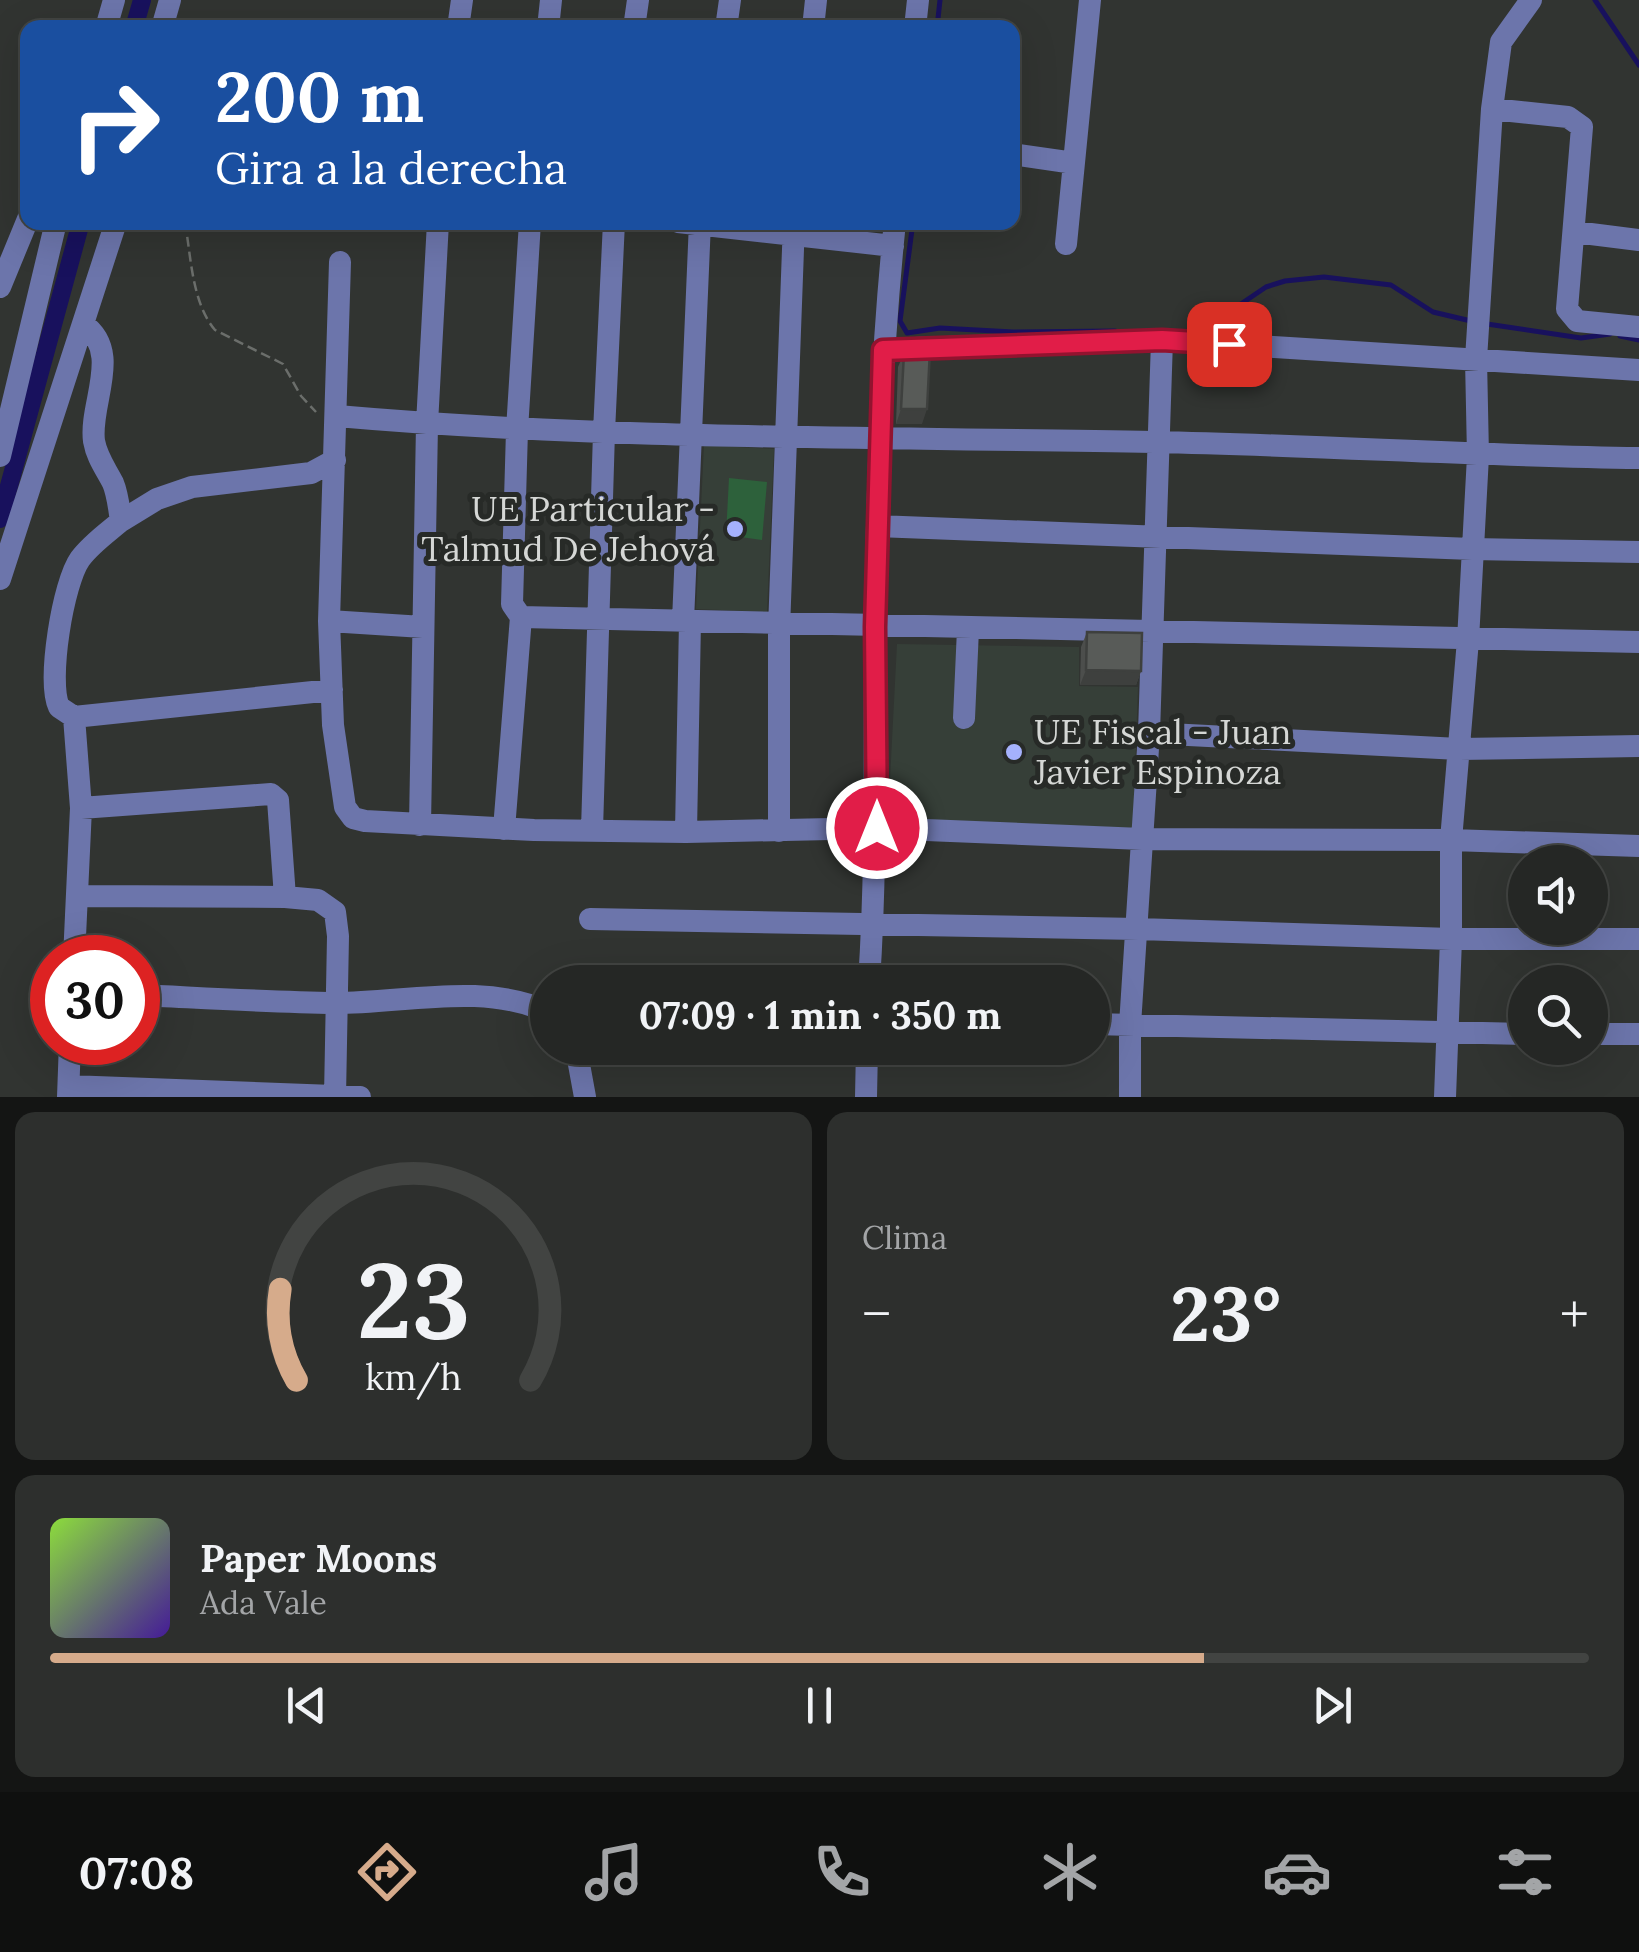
<!DOCTYPE html>
<html lang="es">
<head>
<meta charset="utf-8">
<style>
  body { margin:0; font-family:Lora,serif; background:#2d2f2d; color:#f1f3f6; height:100vh; display:flex; flex-direction:column; font-size:38px; white-space:nowrap }
  * { box-sizing:border-box; margin:0 }
  p { font-size:32px; color:#a3a5a7 }
  .icon { flex:none; width:55px; height:55px; fill:none; stroke:currentColor; stroke-width:2; stroke-linecap:round; stroke-linejoin:round }
  .map { position:relative; height:1097px; overflow:hidden }
  .side { display:flex; flex-direction:column; gap:15px; padding:15px; background:#141514; flex:1 }
  .side>* { flex:none }
  .banner { position:absolute; left:20px; top:20px; width:1000px; height:210px; border-radius:20px; box-shadow:0 10px 40px #0002,0 0 0 2px #424442; background:#1a4fa0; color:#fff; overflow:hidden }
  .fabs { position:absolute; left:1508px; top:845px; display:grid; gap:20px }
  .fabs a { display:grid; place-items:center; width:100px; height:100px; border-radius:50%; background:#252725; box-shadow:0 10px 40px #0002,0 0 0 2px #424442; font-size:50px }
  .speed { position:absolute; left:30px; top:935px; display:flex; gap:20px; font-size:50px; font-weight:700; text-align:center }
  .speed>* { display:grid; place-content:center; width:130px; height:130px; border-radius:50%; background:#252725; box-shadow:0 10px 40px #0002,0 0 0 2px #424442; line-height:1 }
  .speed .limit { border:15px solid #d22; background:#fff; color:#111 }
  .pin { position:absolute; display:grid; place-items:center; width:85px; height:85px; color:#fff; margin:-42px; border-radius:20px; box-shadow:0 5px 15px #0006 }
  .me { position:absolute; width:110px; margin:-55px; rotate:0deg; stroke-linejoin:round; filter:drop-shadow(0 0 8px #0008) }
  .turn { display:flex; align-items:center; gap:35px; height:210px; padding:0 30px; font-size:45px }
  .turn .icon { width:130px; height:130px; stroke-width:2.5 }
  .turn b { display:block; font-size:70px; line-height:85px }
  .big { font-size:75px; font-weight:800; line-height:1.1 }
  .side .tile { flex:1; display:flex; flex-direction:column; justify-content:center; gap:15px; min-width:0; padding:0 35px; border-radius:20px; background:#2d2f2d }
  .side .dial { align-items:center; gap:0 }
  .dial svg { height:260px; overflow:visible; fill:none; stroke:#424442; stroke-width:7; stroke-linecap:round; text-anchor:middle }
  .dial text { fill:#f1f3f6; stroke:none }
  .song { display:flex; align-items:center; gap:30px }
  .cover { width:120px; height:120px; border-radius:15px; background:linear-gradient(135deg,hsl(90 70% 55%),hsl(260 70% 35%)) }
  .played { height:10px; border-radius:5px; background:linear-gradient(90deg,#d6ab8b 75%,#424442 75%) }
  .keys { display:flex; justify-content:space-around; direction:ltr }
  .heat { display:flex; justify-content:space-between; align-items:center; font-size:55px; direction:ltr }
  .side .tiles { flex:1; display:grid; gap:15px; grid-template-columns:1fr 1fr }
  .tile:last-child { grid-column:span 2 }
  .trip { position:absolute; left:530px; top:965px; width:580px; height:100px; border-radius:50px; background:#252725; box-shadow:0 10px 40px #0002,0 0 0 2px #424442; font-weight:800; line-height:100px; text-align:center }
  .tabs { display:flex; height:160px; justify-content:space-around; align-items:center; background:#0f100f; color:#a3a5a7 }
  .tabs .icon { width:70px; height:70px }
  .tabs .on { color:#d6ab8b }
  .tabs b { font-size:45px; color:#f1f3f6 }
  .map>svg:first-child { display:block }
  .built { fill:#363f38 }
  .green { fill:#2d613b }
  .lines { fill:none; stroke-linecap:round; stroke-linejoin:round }
  .stream { stroke:#18115d; stroke-width:5 }
  .canal { stroke:#18115d; stroke-width:18 }
  .path { stroke:#6b6e6b; stroke-width:2.5; stroke-dasharray:10 5; stroke-linecap:butt }
  .minor { stroke:#6c75ab; stroke-width:22 }
  .wall { fill:#4c4e4c }
  .shaded-wall { fill:#3e403e }
  .building { fill:#585b58; stroke:#3e403e; stroke-width:2.5 }
  .route-casing { stroke:#92132f; stroke-width:25 }
  .route { stroke:#e11d48; stroke-width:18 }
  .poi-dot { fill:#a5b1fc; stroke:#272a27; stroke-width:4 }
  .labels { text-anchor:middle; stroke-width:10; stroke-linejoin:round; paint-order:stroke }
  .poi-label { font-size:35px; fill:#d5d7d5; stroke:#272a27; text-anchor:end }
</style>
</head>
<body>
<div class="map">
<svg width="1639" height="1097" viewBox="0 0 1639 1097">
  <rect width="100%" height="100%" fill="#313431"/>
  <path class="built" d="M 704,445 L 774,449 L 767,612 L 696,609 Z
    M 897,644 L 1079,647 L 1079,686 L 1138,687 L 1133,828 L 888,818 Z"/>
  <path class="green" d="M 729,478 L 767,482 L 762,540 L 726,535 Z"/>
  <g class="lines">
    <path class="stream" d="M 1595,0 L 1639,65
      M 937,28 L 940,0
      M 913,222 L 900,321 L 907,333 L 940,328 L 1013,332 L 1115,331
      M 1487,324 L 1581,338 L 1610,334
      M 1221,333 L 1232,310 L 1266,287 L 1285,281 L 1324,277 L 1391,285 L 1433,312 L 1471,321
      M 1620,336 L 1639,340"/>
    <path class="canal" d="M 134,28 L 142,0
      M 0,519 L 81,222"/>
    <path class="path" d="M 185,222 C 191,257 192,303 215,330 L 283,364 L 301,396 L 316,412"/>
    <path class="minor" d="M 106,28 L 114,0
      M 162,28 L 170,0
      M 458,28 L 462,0
      M 548,28 L 551,0
      M 634,28 L 638,0
      M 726,28 L 730,0
      M 813,28 L 816,0
      M 915,28 L 918,0
      M 1492,109 L 1568,117 L 1582,127 L 1567,309 L 1577,321 L 1639,327
      M 1012,154 L 1074,163
      M 530,222 L 517,430 L 512,604 L 521,617 L 1639,642
      M 678,222 L 893,246
      M 1575,232 L 1639,240
      M 1066,244 L 1090,0
      M 340,262 L 329,621 L 333,725 L 345,807 L 353,818 L 365,821 L 534,830 L 686,832 L 877,828 L 1142,839 L 1451,840 L 1639,846
      M 0,287 L 28,219
      M 83,324 C 123,352 89,403 94,441 C 97,458 106,469 113,483 C 118,495 119,509 121,521 C 107,533 91,544 80,559 C 63,583 47,681 59,707 L 74,717 L 332,690
      M 883,349 L 1162,340 L 1639,370
      M 337,416 C 609,440 882,437 1154,442 C 1316,445 1477,456 1639,458
      M 0,456 L 56,222
      M 121,521 L 157,499 L 192,487 L 311,473 L 335,460
      M 877,526 L 1472,549 L 1639,552
      M 0,579 L 116,222
      M 329,621 L 423,627
      M 683,621 L 700,222
      M 74,717 L 81,808 L 74,958
      M 964,718 L 968,629
      M 1149,733 L 1459,749 L 1639,746
      M 81,808 L 271,794 L 278,800 L 285,897
      M 420,825 L 427,424 L 438,222
      M 504,829 L 521,617
      M 592,830 L 604,432 L 614,222
      M 779,831 L 779,629 L 794,222
      M 686,832 L 690,621
      M 77,896 L 285,897 L 318,900 L 335,912 L 338,936 L 335,1097
      M 590,919 L 1138,929 L 1451,939 L 1639,939
      M 869,982 C 877,863 874,745 875,625 C 877,491 881,356 895,222
      M 138,995 C 204,998 270,1002 336,1003 C 405,1003 483,982 548,1012
      M 1092,1024 L 1525,1034
      M 1590,1034 L 1639,1034
      M 576,1048 L 585,1097
      M 69,1086 L 360,1097
      M 68,1097 L 70,1042
      M 866,1097 L 867,1048
      M 1130,1097 L 1130,1025 L 1149,733 L 1162,340
      M 1445,1097 L 1451,939 L 1451,840 L 1468,640 L 1478,456 L 1476,359 L 1492,109 L 1501,42 L 1531,0"/>
  </g>
  <path class="wall" d="M 904,353 L 922,424 L 896,424 L 898,367 Z
    M 1087,632 L 1141,671 L 1136,685 L 1080,685 L 1081,647 Z"/>
  <path class="shaded-wall" d="M 901,409 L 927,409 L 922,424 L 896,424 Z
    M 1086,670 L 1141,671 L 1136,685 L 1080,685 Z"/>
  <path class="building" d="M 930,350 L 927,409 L 901,409 L 904,353 Z
    M 1087,632 L 1142,633 L 1141,671 L 1086,670 Z"/>
  <g class="lines">
    <g class="route-casing">
      <path id="route" d="M 877,828 L 875,627 L 883,350 L 1162,340 L 1229,344"/>
    </g>
    <use href="#route" class="route"/>
  </g>
  <g class="poi-dot">
    <circle cx="735" cy="529" r="10"/>
    <circle cx="1014" cy="752" r="10"/>
  </g>
  <g class="labels">
    <g class="poi-label">
      <text x="715" y="521">UE Particular -<tspan x="715" dy="40">Talmud De Jehová</tspan></text>
      <text x="1034" y="744" text-anchor="start">UE Fiscal - Juan<tspan x="1034" dy="40">Javier Espinoza</tspan></text>
    </g>
  </g>
</svg>
<div class="fabs">
<a><svg class="icon" aria-label="sound" viewBox="0 0 24 24"><path d="M4 9h4l5-4v14l-5-4H4zM17 9q2 3 0 6"/></svg></a>
<a><svg class="icon" aria-label="search" viewBox="0 0 24 24"><circle cx="10" cy="10" r="6"/><path d="M15 15l6 6"/></svg></a>
</div>
<div class="speed"><div class="limit">30</div></div>
<div class="pin" style="left:1229px;top:344px;background:#d93025"><svg class="icon" aria-label="arrive" viewBox="0 0 24 24"><path d="M6 21V4h12l-3 4 3 4H6"/></svg></div>
<svg class="me" style="left:877px;top:828px" viewBox="-20 -20 40 40"><circle r="17" fill="#e11d48" stroke="#fff" stroke-width="3"/><path d="M0-11L8 9 0 5-8 9z" fill="#fff"/></svg>
<div class="trip">07:09 · 1 min · 350 m</div>
<div class="banner">
<div class="turn"><svg class="icon" aria-label="right" viewBox="0 0 24 24"><path d="M7 20v-9h11M14 6l5 5-5 5"/></svg><div><b>200 m</b>Gira a la derecha</div></div>
</div>
</div>
<section class="side">
<div class="tiles">
<div class="tile dial"><svg viewBox="0 0 100 80">
<path d="M14 69A42 42 0 1 1 86 69"/>
<path d="M14 69A42 42 0 0 1 9 41" stroke="#d6ab8b"/>
<text x="50" y="56" font-size="32" font-weight="700">23</text>
<text x="50" y="72" font-size="11">km/h</text>
</svg></div>
<div class="tile"><p>Clima</p>
<div class="heat"><a>−</a><b class="big">23°</b><a>+</a></div>
</div>
<div class="tile">
<div class="song"><i class="cover"></i><div><b>Paper Moons</b><p>Ada Vale</p></div></div>
<div class="played"></div>
<div class="keys"><svg class="icon" aria-label="previous" viewBox="0 0 24 24"><path d="M18 5L8 12l10 7zM5 5v14"/></svg><svg class="icon" aria-label="pause" viewBox="0 0 24 24"><path d="M8 5v14M16 5v14"/></svg><svg class="icon" aria-label="next" viewBox="0 0 24 24"><path d="M6 5l10 7-10 7zM19 5v14"/></svg></div>
</div>
</div>
</section>
<nav class="tabs">
<b>07:08</b>
<svg class="icon on" aria-label="directions" viewBox="0 0 24 24"><path d="M12 3l9 9-9 9-9-9zM9 14v-3h6M13 9l2 2-2 2"/></svg>
<svg class="icon" aria-label="music" viewBox="0 0 24 24"><path d="M9 18V5l10-2v13"/><circle cx="6" cy="18" r="3"/><circle cx="16" cy="16" r="3"/></svg>
<svg class="icon" aria-label="phone" viewBox="0 0 24 24"><path d="M5 4h4l2 5-3 2q2 4 5 5l2-3 5 2v4C11 20 4 13 5 4z"/></svg>
<svg class="icon" aria-label="climate" viewBox="0 0 24 24"><path d="M12 3v18M4 7l16 10M4 17L20 7"/></svg>
<svg class="icon" aria-label="car" viewBox="0 0 24 24"><path d="M5 17H2v-5l4-1 3-4h7l3 4 3 1v5h-3M9 17h6M6 11h13"/><circle cx="7" cy="17" r="2"/><circle cx="17" cy="17" r="2"/></svg>
<svg class="icon" aria-label="filters" viewBox="0 0 24 24"><path d="M4 7h16M4 17h16"/><circle cx="9" cy="7" r="2"/><circle cx="15" cy="17" r="2"/></svg>
</nav>
</body>
</html>
